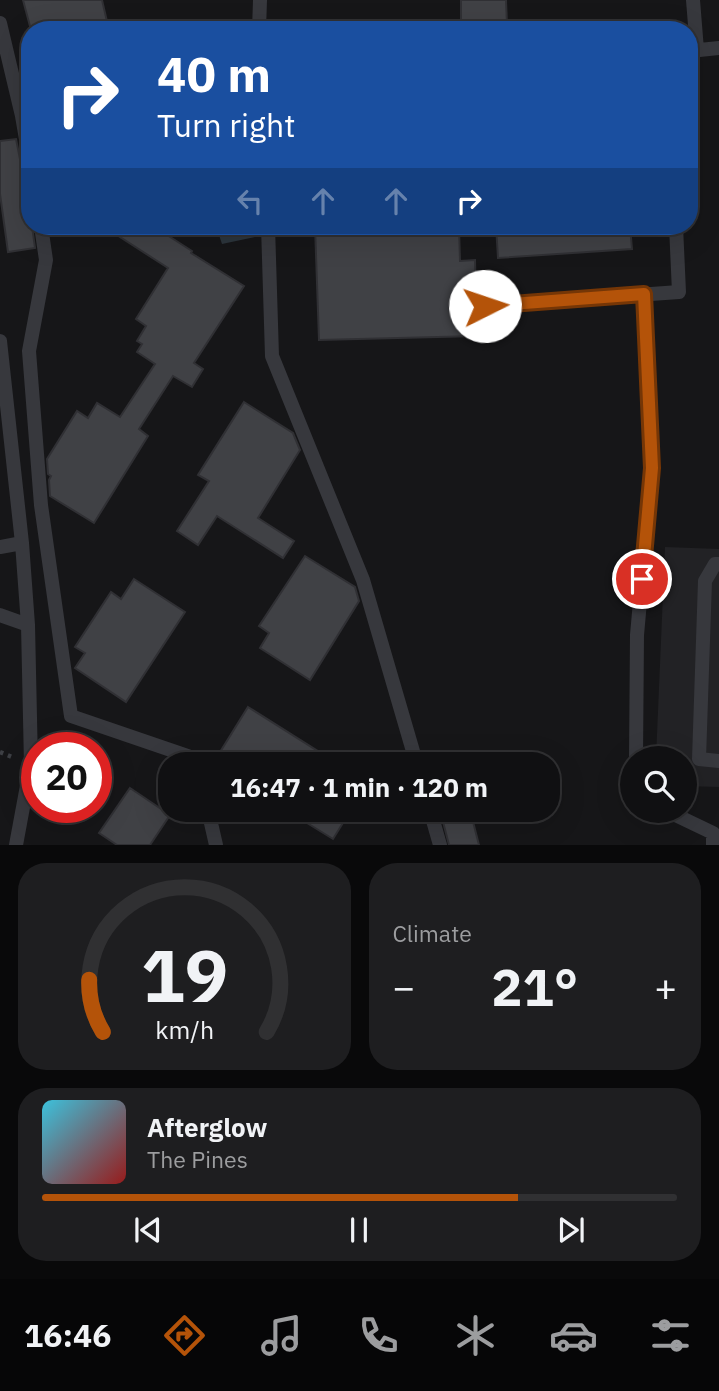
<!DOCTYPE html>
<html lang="en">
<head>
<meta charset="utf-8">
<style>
  body { margin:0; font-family:"IBM Plex Sans",sans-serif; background:#1e1e20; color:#f1f3f6; height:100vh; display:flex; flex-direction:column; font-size:26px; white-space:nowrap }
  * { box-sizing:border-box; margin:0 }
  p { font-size:23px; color:#9c9d9f }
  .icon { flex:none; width:38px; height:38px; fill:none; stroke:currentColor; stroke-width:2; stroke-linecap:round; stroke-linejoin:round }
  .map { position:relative; height:845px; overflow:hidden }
  .side { display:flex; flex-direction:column; gap:18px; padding:18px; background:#09090a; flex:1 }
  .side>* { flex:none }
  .hud { position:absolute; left:21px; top:21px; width:677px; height:214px; border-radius:28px; box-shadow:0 7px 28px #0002,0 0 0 2px #303032; background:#1a4fa0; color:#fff; overflow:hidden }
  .controls { position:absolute; left:620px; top:746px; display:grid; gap:14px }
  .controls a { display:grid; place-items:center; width:77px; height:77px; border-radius:50%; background:#101012; box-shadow:0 7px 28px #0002,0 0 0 2px #303032; font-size:35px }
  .speed { position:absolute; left:21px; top:732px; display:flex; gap:14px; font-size:35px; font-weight:700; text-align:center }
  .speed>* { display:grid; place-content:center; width:91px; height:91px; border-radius:50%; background:#101012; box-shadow:0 7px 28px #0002,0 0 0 2px #303032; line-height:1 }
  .speed .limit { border:10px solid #d22; background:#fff; color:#111 }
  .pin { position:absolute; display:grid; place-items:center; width:60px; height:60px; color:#fff; margin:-30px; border:4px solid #fff; border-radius:50%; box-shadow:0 2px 7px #0007 }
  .me { position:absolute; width:77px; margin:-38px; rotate:86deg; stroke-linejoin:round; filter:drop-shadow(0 0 5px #0008) }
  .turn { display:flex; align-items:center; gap:24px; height:147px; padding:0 21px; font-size:32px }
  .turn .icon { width:91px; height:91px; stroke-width:2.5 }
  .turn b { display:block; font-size:49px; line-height:60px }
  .lanes { display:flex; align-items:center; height:66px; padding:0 21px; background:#0003; justify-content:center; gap:35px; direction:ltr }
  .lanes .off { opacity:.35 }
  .big { font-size:52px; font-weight:700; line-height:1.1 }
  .side .card { flex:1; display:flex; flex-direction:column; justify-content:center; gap:10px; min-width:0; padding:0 24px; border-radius:28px; background:#1e1e20 }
  .side .dial { align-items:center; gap:0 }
  .dial svg { height:182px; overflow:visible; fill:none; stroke:#303032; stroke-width:7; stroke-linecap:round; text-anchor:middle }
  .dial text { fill:#f1f3f6; stroke:none }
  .song { display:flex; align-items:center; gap:21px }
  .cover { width:84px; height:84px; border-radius:10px; background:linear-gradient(135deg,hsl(190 70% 55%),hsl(0 70% 35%)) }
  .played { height:7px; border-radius:4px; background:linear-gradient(90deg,#b45309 75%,#303032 75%) }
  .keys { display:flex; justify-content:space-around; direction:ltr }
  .heat { display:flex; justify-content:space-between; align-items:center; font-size:38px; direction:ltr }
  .side .tiles { flex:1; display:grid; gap:18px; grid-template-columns:1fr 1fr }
  .card:last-child { grid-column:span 2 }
  .trip { position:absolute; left:158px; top:752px; width:402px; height:70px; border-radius:28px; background:#101012; box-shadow:0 7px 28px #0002,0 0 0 2px #303032; font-weight:700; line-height:70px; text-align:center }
  .tabs { display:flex; height:112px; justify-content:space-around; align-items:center; background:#060607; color:#9c9d9f }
  .tabs .icon { width:49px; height:49px }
  .tabs .selected { color:#b45309 }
  .tabs b { font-size:32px; color:#f1f3f6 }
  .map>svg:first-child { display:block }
  .built { fill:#222225 }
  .water { fill:#2c353c }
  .building { fill:#404145; stroke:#303034; stroke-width:2 }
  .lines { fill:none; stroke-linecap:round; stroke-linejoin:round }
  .path { stroke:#3d3f44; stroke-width:4.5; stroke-dasharray:3.5 5; stroke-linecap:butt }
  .service { stroke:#37383d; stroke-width:14 }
  .route-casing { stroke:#753606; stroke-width:18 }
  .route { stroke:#b45309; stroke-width:12 }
</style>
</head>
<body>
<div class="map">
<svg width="719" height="845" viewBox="0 0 719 845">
  <rect width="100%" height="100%" fill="#161618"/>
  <path class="built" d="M 665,547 L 719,549 L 719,787 L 684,786 L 684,758 L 656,758 Z"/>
  <path class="water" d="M 216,226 L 258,226 L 255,237 L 222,244 Z"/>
  <path class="building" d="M 23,0 L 102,0 L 109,30 L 31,30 Z
    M 461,0 L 506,0 L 507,25 L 479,30 L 469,30 L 461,23 Z
    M 16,139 L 21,164 L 26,170 L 30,202 L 30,226 L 32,226 L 35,248 L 8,252 L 0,194 L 0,141 Z
    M 103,226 L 153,226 L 192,251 L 191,253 L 244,286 L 194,363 L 203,369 L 192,387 L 173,376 L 139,429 L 148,436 L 94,523 L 50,496 L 49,480 L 51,476 L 48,474 L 47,459 L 77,411 L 88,418 L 97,403 L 120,417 L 155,364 L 137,352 L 142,344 L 137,341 L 146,326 L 136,319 L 168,268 Z
    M 315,226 L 459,226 L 460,261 L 475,260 L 477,336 L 319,340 Z
    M 496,226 L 630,226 L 632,249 L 498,258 Z
    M 244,402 L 293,433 L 300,450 L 258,518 L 294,541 L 283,558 L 217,516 L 198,545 L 177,531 L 209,481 L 198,475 Z
    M 305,556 L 355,587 L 359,601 L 310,680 L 260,648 L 269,633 L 259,626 Z
    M 134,579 L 185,612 L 126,702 L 75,668 L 85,653 L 75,647 L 111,592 L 121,599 Z
    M 248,707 L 340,765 L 212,765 Z
    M 130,788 L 170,815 L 150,845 L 117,845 L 99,833 Z
    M 286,810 L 351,810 L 333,839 Z
    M 440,810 L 470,810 L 479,845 L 449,845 Z"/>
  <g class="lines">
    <path class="path" d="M 0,752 L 12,757"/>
    <path class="service" d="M 693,0 L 697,50
      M 0,23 L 22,116
      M 259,30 L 260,0
      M 690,51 L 719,48
      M 30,115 L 22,116 L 30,162
      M 41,226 L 46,260 L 29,351 L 41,505 L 71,716 L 188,756 L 193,765
      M 268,226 L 272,356 L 363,580 L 417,765
      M 485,306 L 679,292 L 676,226
      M 0,341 L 22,543 L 28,625 L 31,764 L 16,845
      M 0,547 L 22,543
      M 719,564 L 715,564 L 705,581 L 699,759 L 719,761
      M 0,615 L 28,625
      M 636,758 L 637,635 L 652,468 L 644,294
      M 208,810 L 216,845
      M 430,810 L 440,845
      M 665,810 L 713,833 L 713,845"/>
  </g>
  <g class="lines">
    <g class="route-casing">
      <path id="route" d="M 485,306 L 644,294 L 652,468 L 642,579"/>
    </g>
    <use href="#route" class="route"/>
  </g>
</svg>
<div class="controls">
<a><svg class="icon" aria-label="search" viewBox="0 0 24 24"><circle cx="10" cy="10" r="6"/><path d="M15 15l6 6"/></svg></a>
</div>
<div class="speed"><div class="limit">20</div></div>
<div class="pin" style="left:642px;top:579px;background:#d93025"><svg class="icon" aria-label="arrive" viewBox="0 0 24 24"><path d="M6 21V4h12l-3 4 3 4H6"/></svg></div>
<svg class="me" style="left:485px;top:306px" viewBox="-20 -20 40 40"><circle r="19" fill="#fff"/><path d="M0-13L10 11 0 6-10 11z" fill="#b45309"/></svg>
<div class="trip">16:47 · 1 min · 120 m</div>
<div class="hud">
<div class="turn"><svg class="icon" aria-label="right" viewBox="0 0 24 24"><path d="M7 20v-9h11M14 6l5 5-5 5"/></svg><div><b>40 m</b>Turn right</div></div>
<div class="lanes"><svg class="icon off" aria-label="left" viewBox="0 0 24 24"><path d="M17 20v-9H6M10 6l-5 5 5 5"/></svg><svg class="icon off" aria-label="ahead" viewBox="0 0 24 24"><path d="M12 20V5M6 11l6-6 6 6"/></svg><svg class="icon off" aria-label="ahead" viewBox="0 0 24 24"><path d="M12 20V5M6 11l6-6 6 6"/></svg><svg class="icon" aria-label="right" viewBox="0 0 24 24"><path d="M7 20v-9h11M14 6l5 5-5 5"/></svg></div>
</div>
</div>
<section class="side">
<div class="tiles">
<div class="card dial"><svg viewBox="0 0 100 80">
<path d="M14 69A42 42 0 1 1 86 69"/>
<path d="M14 69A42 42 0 0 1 8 46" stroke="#b45309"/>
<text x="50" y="56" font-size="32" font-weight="700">19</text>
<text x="50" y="72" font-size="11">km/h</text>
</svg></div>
<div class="card"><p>Climate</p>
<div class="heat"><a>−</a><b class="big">21°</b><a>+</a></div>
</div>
<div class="card">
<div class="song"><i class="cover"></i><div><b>Afterglow</b><p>The Pines</p></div></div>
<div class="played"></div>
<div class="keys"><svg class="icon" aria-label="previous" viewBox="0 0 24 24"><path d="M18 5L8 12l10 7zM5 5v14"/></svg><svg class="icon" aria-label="pause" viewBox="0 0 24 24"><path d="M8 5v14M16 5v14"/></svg><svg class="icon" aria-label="next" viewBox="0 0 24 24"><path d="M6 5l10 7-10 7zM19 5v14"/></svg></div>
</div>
</div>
</section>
<nav class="tabs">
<b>16:46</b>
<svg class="icon selected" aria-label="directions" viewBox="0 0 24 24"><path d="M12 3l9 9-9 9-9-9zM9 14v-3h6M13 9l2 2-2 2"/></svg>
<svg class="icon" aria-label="music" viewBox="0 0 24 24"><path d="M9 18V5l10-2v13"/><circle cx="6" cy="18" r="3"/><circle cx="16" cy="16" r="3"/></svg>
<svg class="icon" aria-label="phone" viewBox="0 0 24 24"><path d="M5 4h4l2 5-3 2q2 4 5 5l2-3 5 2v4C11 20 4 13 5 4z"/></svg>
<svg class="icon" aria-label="climate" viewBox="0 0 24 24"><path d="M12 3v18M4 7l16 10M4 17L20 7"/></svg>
<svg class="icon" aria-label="car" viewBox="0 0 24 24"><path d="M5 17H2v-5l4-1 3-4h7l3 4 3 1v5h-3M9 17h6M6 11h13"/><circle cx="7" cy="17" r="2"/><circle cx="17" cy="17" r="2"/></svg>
<svg class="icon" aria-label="filters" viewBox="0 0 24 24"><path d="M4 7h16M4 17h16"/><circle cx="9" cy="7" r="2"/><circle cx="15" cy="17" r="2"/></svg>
</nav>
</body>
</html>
